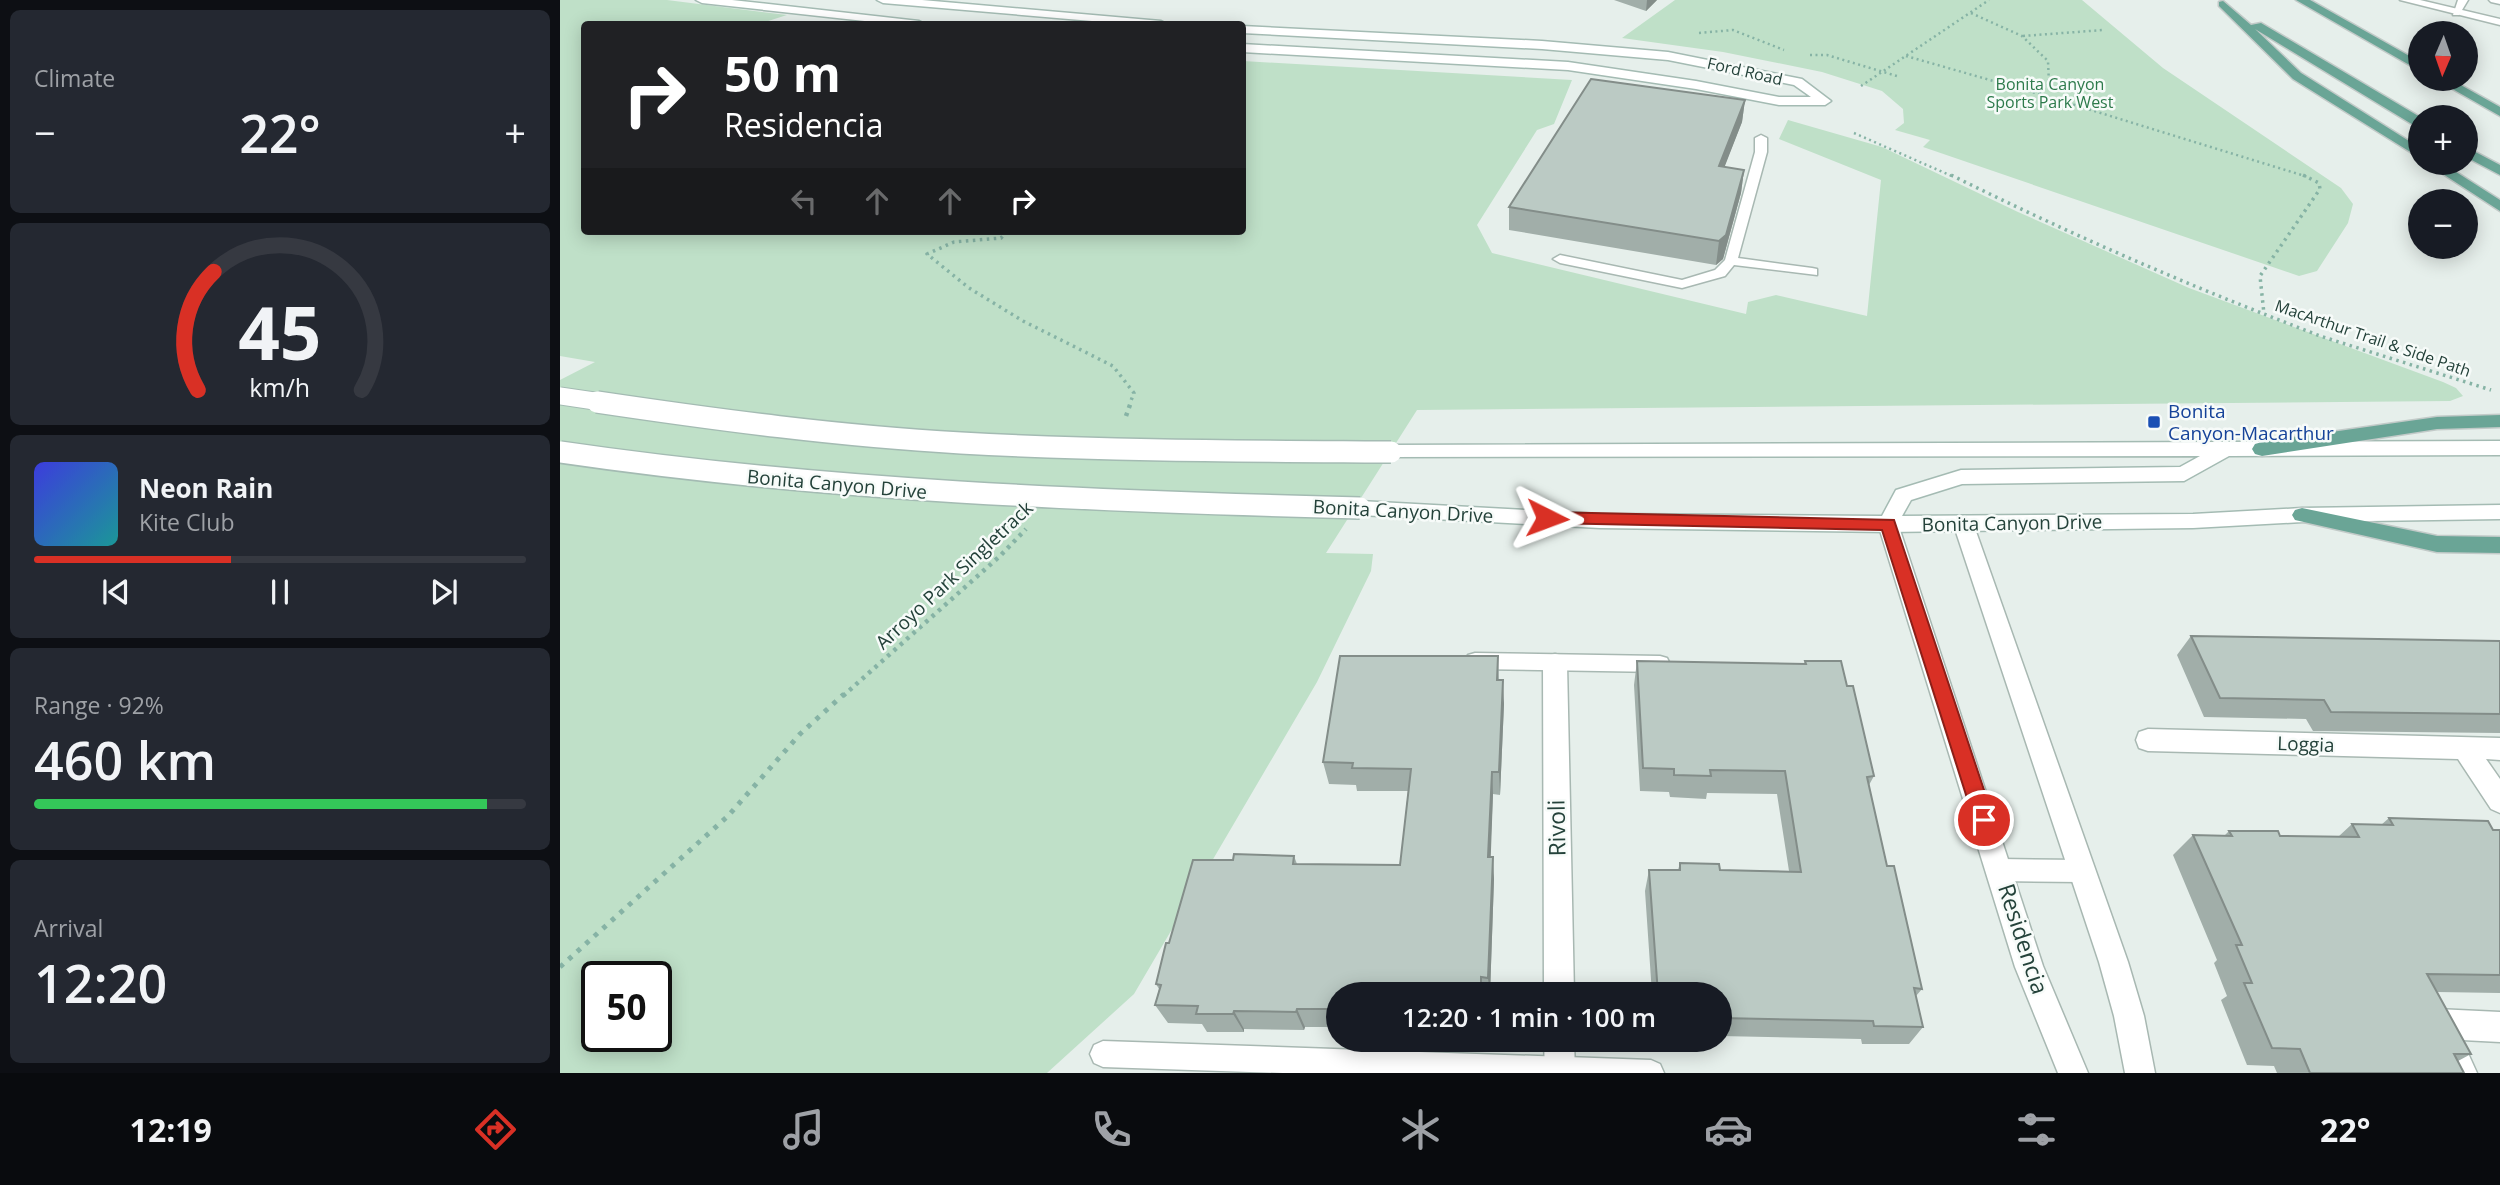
<!DOCTYPE html>
<html lang="en">
<head>
<meta charset="utf-8">
<style>
  body { margin:0; font-family:"Open Sans",sans-serif; background:#242831; color:#f1f3f6; height:100vh; display:flex; flex-direction:column; font-size:26px; white-space:nowrap }
  * { box-sizing:border-box; margin:0 }
  p { font-size:23px; color:#9ea1a6 }
  .icon { flex:none; width:38px; height:38px; fill:none; stroke:currentColor; stroke-width:2; stroke-linecap:round; stroke-linejoin:round }
  .map { position:relative; flex:1; overflow:hidden }
  .sheet { display:flex; flex-direction:column; gap:10px; padding:10px; background:#0d0f14; width:560px }
  .sheet>* { flex:none }
  .banner { position:absolute; left:21px; top:21px; width:665px; height:214px; border-radius:7px; box-shadow:0 4px 18px #0003; background:#202124; color:#fff; overflow:hidden }
  .needle { width:46px; rotate:182deg }
  .tools { position:absolute; left:1848px; top:21px; display:grid; gap:14px }
  .tools a { display:grid; place-items:center; width:70px; height:70px; border-radius:50%; background:#171b24; box-shadow:0 4px 18px #0003; font-size:35px }
  .speed { position:absolute; left:21px; top:961px; display:flex; gap:14px; font-size:35px; font-weight:700; text-align:center }
  .speed>* { display:grid; place-content:center; width:91px; height:91px; border-radius:50%; background:#171b24; box-shadow:0 4px 18px #0003; line-height:1 }
  .speed .limit { border:4px solid #111; border-radius:10px; background:#fff; color:#111 }
  .pin { position:absolute; display:grid; place-items:center; width:60px; height:60px; color:#fff; margin:-30px; border:4px solid #fff; border-radius:50%; box-shadow:0 2px 7px #0007 }
  .me { position:absolute; width:77px; margin:-38px; rotate:93deg; stroke-linejoin:round; filter:drop-shadow(0 0 5px #0008) }
  .turn { display:flex; align-items:center; gap:24px; height:147px; padding:0 28px; font-size:32px }
  .turn .icon { width:91px; height:91px; stroke-width:2.5 }
  .turn b { display:block; font-size:49px; line-height:60px }
  .lanes { display:flex; align-items:center; height:66px; padding:0 28px; background:#0003; justify-content:center; gap:35px; direction:ltr }
  .lanes .off { opacity:.35 }
  .big { font-size:52px; font-weight:600; line-height:1.1 }
  .sheet .card { flex:1; display:flex; flex-direction:column; justify-content:center; gap:10px; min-width:0; padding:0 24px; border-radius:10px; background:#242831 }
  .sheet .dial { align-items:center; gap:0 }
  .dial svg { height:182px; overflow:visible; fill:none; stroke:#363941; stroke-width:7; stroke-linecap:round; text-anchor:middle }
  .dial text { fill:#f1f3f6; stroke:none }
  .song { display:flex; align-items:center; gap:21px }
  .cover { width:84px; height:84px; border-radius:10px; background:linear-gradient(135deg,hsl(240 70% 55%),hsl(180 70% 35%)) }
  .played { height:7px; border-radius:4px; background:linear-gradient(90deg,#d93025 40%,#363941 40%) }
  .keys { display:flex; justify-content:space-around; direction:ltr }
  .heat { display:flex; justify-content:space-between; align-items:center; font-size:38px; direction:ltr }
  .charge { height:10px; border-radius:5px; background:linear-gradient(90deg,#34c759 92%,#363941 0) }
  .trip { position:absolute; left:766px; top:982px; width:406px; height:70px; border-radius:35px; background:#171b24; box-shadow:0 4px 18px #0003; font-weight:600; line-height:70px; text-align:center }
  .menu { display:flex; height:112px; justify-content:space-around; align-items:center; background:#090b0e; color:#9ea1a6 }
  .menu .icon { width:49px; height:49px }
  .menu .on { color:#d93025 }
  .menu b { font-size:32px; color:#f1f3f6 }
  main { display:flex; flex:1; min-height:0 }
  .map>svg:first-child { display:block }
  .green { fill:#bfe0c8; fill-rule:evenodd }
  .lines { fill:none; stroke-linecap:round; stroke-linejoin:round }
  .lane-casing { stroke:#a8b8b2; stroke-width:3 }
  .street-casing { stroke:#a8b8b2; stroke-width:3 }
  .secondary-casing { stroke:#a4bbb3; stroke-width:3 }
  .primary-casing { stroke:#c2cac8; stroke-width:3 }
  .path-far3 { stroke:#86b3a5; stroke-width:2.5; stroke-dasharray:2 3.5; stroke-linecap:butt }
  .path-far2 { stroke:#86b3a5; stroke-width:3.5; stroke-dasharray:2.5 4.5; stroke-linecap:butt }
  .path-far1 { stroke:#86b3a5; stroke-width:4.5; stroke-dasharray:3.5 5; stroke-linecap:butt }
  .path { stroke:#86b3a5; stroke-width:5; stroke-dasharray:4.5 7; stroke-linecap:butt }
  .lane { fill:#fff; fill-rule:evenodd }
  .street { fill:#fff; fill-rule:evenodd }
  .secondary { fill:#fff; fill-rule:evenodd }
  .primary { fill:#6aa596; fill-rule:evenodd }
  .secondary-bridge-far1-casing { stroke:#a4bbb3; stroke-width:19; stroke-linecap:butt }
  .secondary-bridge-casing { stroke:#a4bbb3; stroke-width:24; stroke-linecap:butt }
  .secondary-bridge-far1 { stroke:#fff; stroke-width:17 }
  .secondary-bridge { stroke:#fff; stroke-width:21 }
  .wall { fill:#a1aea9 }
  .shaded-wall { fill:#838d89 }
  .building { fill:#bbcac4; stroke:#838d89; stroke-width:2 }
  .route { fill:#d93025; stroke:#8d1f18; stroke-width:2 }
  .transit-dot { fill:#1a4fb4; stroke:#f7fbf9; stroke-width:2.5 }
  .labels { text-anchor:middle; stroke-width:5; stroke-linejoin:round; paint-order:stroke }
  .far-street-label { font-size:16px; fill:#24423a; stroke:#f7fbf9 }
  .far-park-label { font-size:16px; fill:#2d7a4b; stroke:#f7fbf9 }
  .transit-label { font-size:19px; fill:#164399; stroke:#f7fbf9; text-anchor:start }
  .street-label { font-size:19px; fill:#24423a; stroke:#f7fbf9 }
  .near-street-label { font-size:23px; fill:#24423a; stroke:#f7fbf9 }
</style>
</head>
<body>
<main>
<section class="sheet">
<div class="card"><p>Climate</p>
<div class="heat"><a>−</a><b class="big">22°</b><a>+</a></div>
</div>
<div class="card dial"><svg viewBox="0 0 100 80">
<path d="M14 69A42 42 0 1 1 86 69"/>
<path d="M14 69A42 42 0 0 1 21 17" stroke="#d93025"/>
<text x="50" y="56" font-size="32" font-weight="700">45</text>
<text x="50" y="72" font-size="11">km/h</text>
</svg></div>
<div class="card">
<div class="song"><i class="cover"></i><div><b>Neon Rain</b><p>Kite Club</p></div></div>
<div class="played"></div>
<div class="keys"><svg class="icon" aria-label="previous" viewBox="0 0 24 24"><path d="M18 5L8 12l10 7zM5 5v14"/></svg><svg class="icon" aria-label="pause" viewBox="0 0 24 24"><path d="M8 5v14M16 5v14"/></svg><svg class="icon" aria-label="next" viewBox="0 0 24 24"><path d="M6 5l10 7-10 7zM19 5v14"/></svg></div>
</div>
<div class="card"><p>Range · 92%</p><b class="big">460 km</b><div class="charge"></div></div>
<div class="card"><p>Arrival</p><b class="big">12:20</b></div>
</section>
<div class="map">
<svg width="1940" height="1073" viewBox="0 0 1940 1073">
  <rect width="100%" height="100%" fill="#e6efeb"/>
  <path class="green" d="M 0,0 L 107,0 L 227,15 L 199,24 L 24,24 L 24,231 L 682,231 L 683,61 L 1012,80 L 994,124 L 977,130 L 917,225 L 932,253 L 1186,314 L 1188,302 L 1216,295 L 1307,316 L 1321,180 L 1219,139 L 1228,120 L 1322,147 L 1458,212 L 1629,288 L 1883,382 L 1896,388 L 1903,396 L 1890,401 L 857,410 L 766,553 L 813,554 L 811,571 L 757,682 L 574,994 L 487,1073 L 0,1073 L 0,380 L 35,362 L 0,356 ZM 37,976 L 96,976 L 96,1036 L 37,1036 Z
    M 1115,0 L 1522,0 L 1603,68 L 1781,188 L 1793,204 L 1788,223 L 1757,271 L 1739,276 L 1363,147 L 1370,140 L 1335,130 L 1344,123 L 1343,109 L 1322,91 L 1262,72 L 1163,52 L 1062,38 Z"/>
  <g class="lines">
    <g class="lane-casing">
      <path id="lane" d="M 1898,0 L 1908,0 L 1899,15 L 1893,15 Z
        M 1929,0 L 1940,0 L 1940,4 L 1931,2 Z
        M 1201,135 L 1207,138 L 1207,152 L 1178,258 L 1252,268 L 1257,269 L 1257,275 L 1174,265 L 1165,276 L 1122,288 L 1000,263 L 993,259 L 1000,255 L 1122,280 L 1155,270 L 1165,260 L 1195,152 L 1195,138 Z
        M 915,653 L 1100,656 L 1107,658 L 1110,664 L 1107,670 L 1100,672 L 915,669 L 908,667 L 905,661 L 908,655 Z
        M 1440,859 L 1521,860 L 1529,863 L 1532,871 L 1529,879 L 1521,882 L 1440,881 L 1432,878 L 1429,870 L 1432,862 Z
        M 543,1041 L 1091,1060 L 1100,1064 L 1104,1073 L 723,1073 L 543,1067 L 534,1063 L 530,1054 L 534,1045 Z"/>
    </g>
    <g class="street-casing">
      <path id="street" d="M 1840,0 L 1860,0 L 1940,19 L 1940,25 Z
        M 1328,516 L 1335,519 L 1338,524 L 1483,966 L 1528,1073 L 1498,1073 L 1455,967 L 1318,524 L 1321,519 Z
        M 1403,516 L 1410,518 L 1413,523 L 1568,962 L 1584,1016 L 1595,1073 L 1565,1073 L 1554,1016 L 1539,962 L 1393,523 L 1396,518 Z
        M 995,654 L 1003,656 L 1007,663 L 1014,994 L 984,994 L 983,663 L 987,656 Z
        M 1588,729 L 1940,738 L 1940,760 L 1926,759 L 1940,779 L 1940,813 L 1931,809 L 1898,759 L 1588,751 L 1579,748 L 1576,740 L 1579,732 Z
        M 1877,1009 L 1940,1012 L 1940,1042 L 1902,1040 L 1917,1073 L 1886,1073 L 1862,1024 L 1866,1013 Z
        M 984,1040 L 1014,1040 L 1015,1073 L 985,1073 Z"/>
    </g>
    <g class="secondary-casing">
      <path id="secondary" d="M 136,0 L 172,0 L 359,21 L 365,24 L 332,24 L 142,3 Z
        M 317,0 L 362,0 L 601,21 L 607,24 L 567,24 L 323,3 Z
        M 682,26 L 982,41 L 1108,52 L 1242,79 L 1271,101 L 1265,105 L 1219,105 L 1136,89 L 1008,70 L 682,52 L 682,44 L 1008,62 L 1136,81 L 1219,97 L 1251,97 L 1234,85 L 1108,60 L 982,49 L 682,33 Z
        M 1940,441 L 1940,455 L 1669,456 L 1624,481 L 1402,484 L 1351,500 L 1342,516 L 1633,514 L 1742,508 L 1940,505 L 1940,519 L 1742,522 L 1633,528 L 1328,532 L 1040,528 L 800,515 L 793,513 L 790,508 L 793,503 L 800,501 L 1040,514 L 1322,516 L 1336,490 L 1401,470 L 1620,467 L 1640,456 L 824,457 L 821,452 L 824,447 L 831,445 Z"/>
    </g>
    <g class="primary-casing">
      <path id="primary" d="M 1736,0 L 1750,0 L 1860,62 L 1860,71 Z
        M 1663,1 L 1691,25 L 1701,23 L 1860,117 L 1860,127 L 1855,126 L 1695,29 L 1741,73 L 1860,148 L 1860,158 L 1733,79 L 1659,6 L 1659,2 Z
        M 1875,79 L 1890,79 L 1940,107 L 1940,116 Z
        M 1906,147 L 1940,165 L 1940,175 L 1906,157 Z
        M 1866,163 L 1882,163 L 1940,200 L 1940,211 Z
        M 1940,415 L 1940,427 L 1877,429 L 1702,456 L 1695,454 L 1692,449 L 1695,444 L 1702,442 L 1877,417 Z
        M 1742,508 L 1877,536 L 1940,537 L 1940,553 L 1877,552 L 1735,520 L 1732,515 L 1735,510 Z"/>
    </g>
    <path class="path-far3" d="M 1411,13 L 1462,36 L 1488,61 L 1489,84 L 1479,94 L 1748,177
      M 1139,33 L 1173,30 L 1224,50
      M 1463,36 L 1543,30
      M 1250,55 L 1267,55 L 1340,77
      M 1346,56 L 1479,94
      M 1301,86 L 1429,0
      M 1294,133 L 1394,177"/>
    <path class="path-far2" d="M 1391,175 C 1494,226 1597,272 1704,314
      M 1743,175 L 1759,183 L 1760,189 L 1700,276 L 1704,314 L 1760,336 L 1931,390
      M 447,231 L 441,238 L 394,242 L 367,254 L 409,288 L 463,321 L 553,366 L 574,393 L 570,403"/>
    <path class="path-far1" d="M 566,416 L 571,402
      M 283,696 L 440,556 L 466,529"/>
    <path class="path" d="M 0,967 L 168,816 L 240,734 L 284,694"/>
    <use href="#lane" class="lane"/>
    <use href="#street" class="street"/>
    <use href="#secondary" class="secondary"/>
    <use href="#primary" class="primary"/>
    <g class="secondary-bridge-far1-casing">
      <path id="secondary-bridge-far1" d="M 0,396 L 48,403"/>
    </g>
    <g class="secondary-bridge-casing">
      <path id="secondary-bridge" d="M 37,402 C 158,420 279,436 401,443 C 544,451 688,451 831,452
        M 0,452 C 266,491 532,501 800,508"/>
    </g>
    <use href="#secondary-bridge-far1" class="secondary-bridge-far1"/>
    <use href="#secondary-bridge" class="secondary-bridge"/>
  </g>
  <path class="wall" d="M 1054,0 L 1097,0 L 1086,11 Z
    M 1185,100 L 1182,122 L 1164,167 L 1184,170 L 1181,193 L 1163,259 L 1156,265 L 949,230 L 949,207 Z
    M 1631,636 L 1940,641 L 1940,733 L 1753,731 L 1746,719 L 1644,717 L 1617,655 Z
    M 938,656 L 939,680 L 944,704 L 940,795 L 933,794 L 930,857 L 934,879 L 930,994 L 779,994 L 779,1027 L 745,1027 L 744,1030 L 684,1029 L 684,1032 L 647,1032 L 642,1024 L 608,1023 L 595,1005 L 599,989 L 596,984 L 609,943 L 673,860 L 734,856 L 737,864 L 840,865 L 848,791 L 797,791 L 796,785 L 769,784 L 763,762 Z
    M 1077,661 L 1244,664 L 1245,661 L 1287,686 L 1314,776 L 1309,785 L 1327,866 L 1362,989 L 1356,996 L 1363,1027 L 1349,1044 L 1302,1044 L 1301,1039 L 1160,1036 L 1160,994 L 1092,994 L 1085,891 L 1089,870 L 1118,870 L 1120,863 L 1160,870 L 1229,871 L 1217,794 L 1147,793 L 1146,799 L 1110,797 L 1109,792 L 1080,791 L 1074,685 Z
    M 1829,818 L 1940,830 L 1940,993 L 1877,992 L 1911,1054 L 1898,1061 L 1904,1073 L 1717,1073 L 1714,1066 L 1687,1065 L 1661,1000 L 1667,996 L 1654,963 L 1657,960 L 1613,855 L 1633,835 L 1664,836 L 1669,831 L 1720,836 L 1778,837 L 1792,824 L 1821,825 Z"/>
  <path class="shaded-wall" d="M 1087,0 L 1097,0 L 1086,11 Z
    M 1185,100 L 1182,122 L 1156,189 L 1159,166 Z
    M 1184,170 L 1181,193 L 1163,259 L 1156,265 L 1159,241 Z
    M 943,680 L 944,704 L 940,795 L 939,772 Z
    M 932,772 L 933,794 L 930,878 L 928,857 Z
    M 933,857 L 934,879 L 930,994 L 928,978 Z
    M 737,1009 L 745,1027 L 744,1030 L 736,1012 Z
    M 674,1011 L 684,1029 L 684,1032 L 673,1014 Z"/>
  <path class="building" d="M 1031,79 L 1185,100 L 1159,166 L 1184,170 L 1166,235 L 1159,241 L 949,207 Z
    M 1631,636 L 1940,641 L 1940,714 L 1771,712 L 1764,700 L 1660,698 Z
    M 780,656 L 938,656 L 937,680 L 943,680 L 939,772 L 932,772 L 928,857 L 933,857 L 928,978 L 921,977 L 921,994 L 779,994 L 779,1009 L 737,1009 L 736,1012 L 674,1011 L 673,1014 L 636,1014 L 638,1006 L 595,1005 L 601,985 L 596,984 L 606,943 L 609,943 L 633,860 L 673,860 L 674,854 L 734,856 L 733,864 L 840,865 L 851,769 L 792,768 L 793,763 L 763,762 Z
    M 1077,661 L 1246,664 L 1245,661 L 1281,661 L 1287,686 L 1293,686 L 1314,776 L 1307,777 L 1327,866 L 1334,866 L 1362,989 L 1354,988 L 1363,1027 L 1314,1026 L 1313,1021 L 1160,1018 L 1160,994 L 1098,994 L 1089,870 L 1120,870 L 1120,863 L 1159,864 L 1160,870 L 1241,872 L 1225,771 L 1150,770 L 1151,776 L 1114,775 L 1114,769 L 1083,768 Z
    M 1829,818 L 1928,821 L 1933,830 L 1940,830 L 1940,975 L 1867,974 L 1911,1054 L 1894,1054 L 1904,1073 L 1750,1073 L 1740,1049 L 1712,1048 L 1684,983 L 1692,983 L 1676,945 L 1682,945 L 1633,835 L 1672,836 L 1669,831 L 1718,831 L 1720,836 L 1799,837 L 1792,824 L 1833,825 Z"/>
  <path class="route" d="M 987,512 L 1334,520 L 1434,820 L 1431,826 L 1424,829 L 1417,826 L 1414,820 L 1322,530 L 987,523 L 979,518 Z"/>
  <rect class="transit-dot" x="1587" y="415" width="14" height="14" rx="3.5"/>
  <g class="labels">
    <g class="far-street-label">
      <text transform="translate(1185 71) rotate(13)" y="6">Ford Road</text>
      <text transform="translate(1813 338) rotate(19)" y="6">MacArthur Trail &amp; Side Path</text>
    </g>
    <g class="far-park-label">
      <text x="1490" y="90">Bonita Canyon<tspan x="1490" dy="18">Sports Park West</tspan></text>
    </g>
    <g class="transit-label">
      <text x="1608" y="418">Bonita<tspan x="1608" dy="22">Canyon-Macarthur</tspan></text>
    </g>
    <g class="street-label">
      <text transform="translate(277 484) rotate(5)" y="7">Bonita Canyon Drive</text>
      <text transform="translate(843 511) rotate(3)" y="7">Bonita Canyon Drive</text>
      <text transform="translate(1452 523) rotate(-1)" y="7">Bonita Canyon Drive</text>
      <text transform="translate(394 575) rotate(-43)" y="7">Arroyo Park Singletrack</text>
      <text transform="translate(1746 744) rotate(2)" y="7">Loggia</text>
    </g>
    <g class="near-street-label">
      <text transform="translate(997 828) rotate(-91)" y="8">Rivoli</text>
      <text transform="translate(1463 939) rotate(72)" y="8">Residencia</text>
    </g>
  </g>
</svg>
<div class="tools">
<a><svg class="needle" viewBox="-14 -14 28 28"><path d="M0-13l5 13h-10z" fill="#e53935"/><path d="M0 13l5-13h-10z" fill="#9ea1a6"/></svg></a>
<a>+</a>
<a>−</a>
</div>
<div class="speed"><div class="limit">50</div></div>
<div class="pin" style="left:1424px;top:820px;background:#d93025"><svg class="icon" aria-label="arrive" viewBox="0 0 24 24"><path d="M6 21V4h12l-3 4 3 4H6"/></svg></div>
<svg class="me" style="left:987px;top:518px" viewBox="-20 -20 40 40"><path d="M0-17L14 15 0 8-14 15z" fill="#d93025" stroke="#fff" stroke-width="4"/></svg>
<div class="trip">12:20 · 1 min · 100 m</div>
<div class="banner">
<div class="turn"><svg class="icon" aria-label="right" viewBox="0 0 24 24"><path d="M7 20v-9h11M14 6l5 5-5 5"/></svg><div><b>50 m</b>Residencia</div></div>
<div class="lanes"><svg class="icon off" aria-label="left" viewBox="0 0 24 24"><path d="M17 20v-9H6M10 6l-5 5 5 5"/></svg><svg class="icon off" aria-label="ahead" viewBox="0 0 24 24"><path d="M12 20V5M6 11l6-6 6 6"/></svg><svg class="icon off" aria-label="ahead" viewBox="0 0 24 24"><path d="M12 20V5M6 11l6-6 6 6"/></svg><svg class="icon" aria-label="right" viewBox="0 0 24 24"><path d="M7 20v-9h11M14 6l5 5-5 5"/></svg></div>
</div>
</div>
</main>
<nav class="menu">
<b>12:19</b>
<svg class="icon on" aria-label="directions" viewBox="0 0 24 24"><path d="M12 3l9 9-9 9-9-9zM9 14v-3h6M13 9l2 2-2 2"/></svg>
<svg class="icon" aria-label="music" viewBox="0 0 24 24"><path d="M9 18V5l10-2v13"/><circle cx="6" cy="18" r="3"/><circle cx="16" cy="16" r="3"/></svg>
<svg class="icon" aria-label="phone" viewBox="0 0 24 24"><path d="M5 4h4l2 5-3 2q2 4 5 5l2-3 5 2v4C11 20 4 13 5 4z"/></svg>
<svg class="icon" aria-label="climate" viewBox="0 0 24 24"><path d="M12 3v18M4 7l16 10M4 17L20 7"/></svg>
<svg class="icon" aria-label="car" viewBox="0 0 24 24"><path d="M5 17H2v-5l4-1 3-4h7l3 4 3 1v5h-3M9 17h6M6 11h13"/><circle cx="7" cy="17" r="2"/><circle cx="17" cy="17" r="2"/></svg>
<svg class="icon" aria-label="filters" viewBox="0 0 24 24"><path d="M4 7h16M4 17h16"/><circle cx="9" cy="7" r="2"/><circle cx="15" cy="17" r="2"/></svg>
<b>22°</b>
</nav>
</body>
</html>
